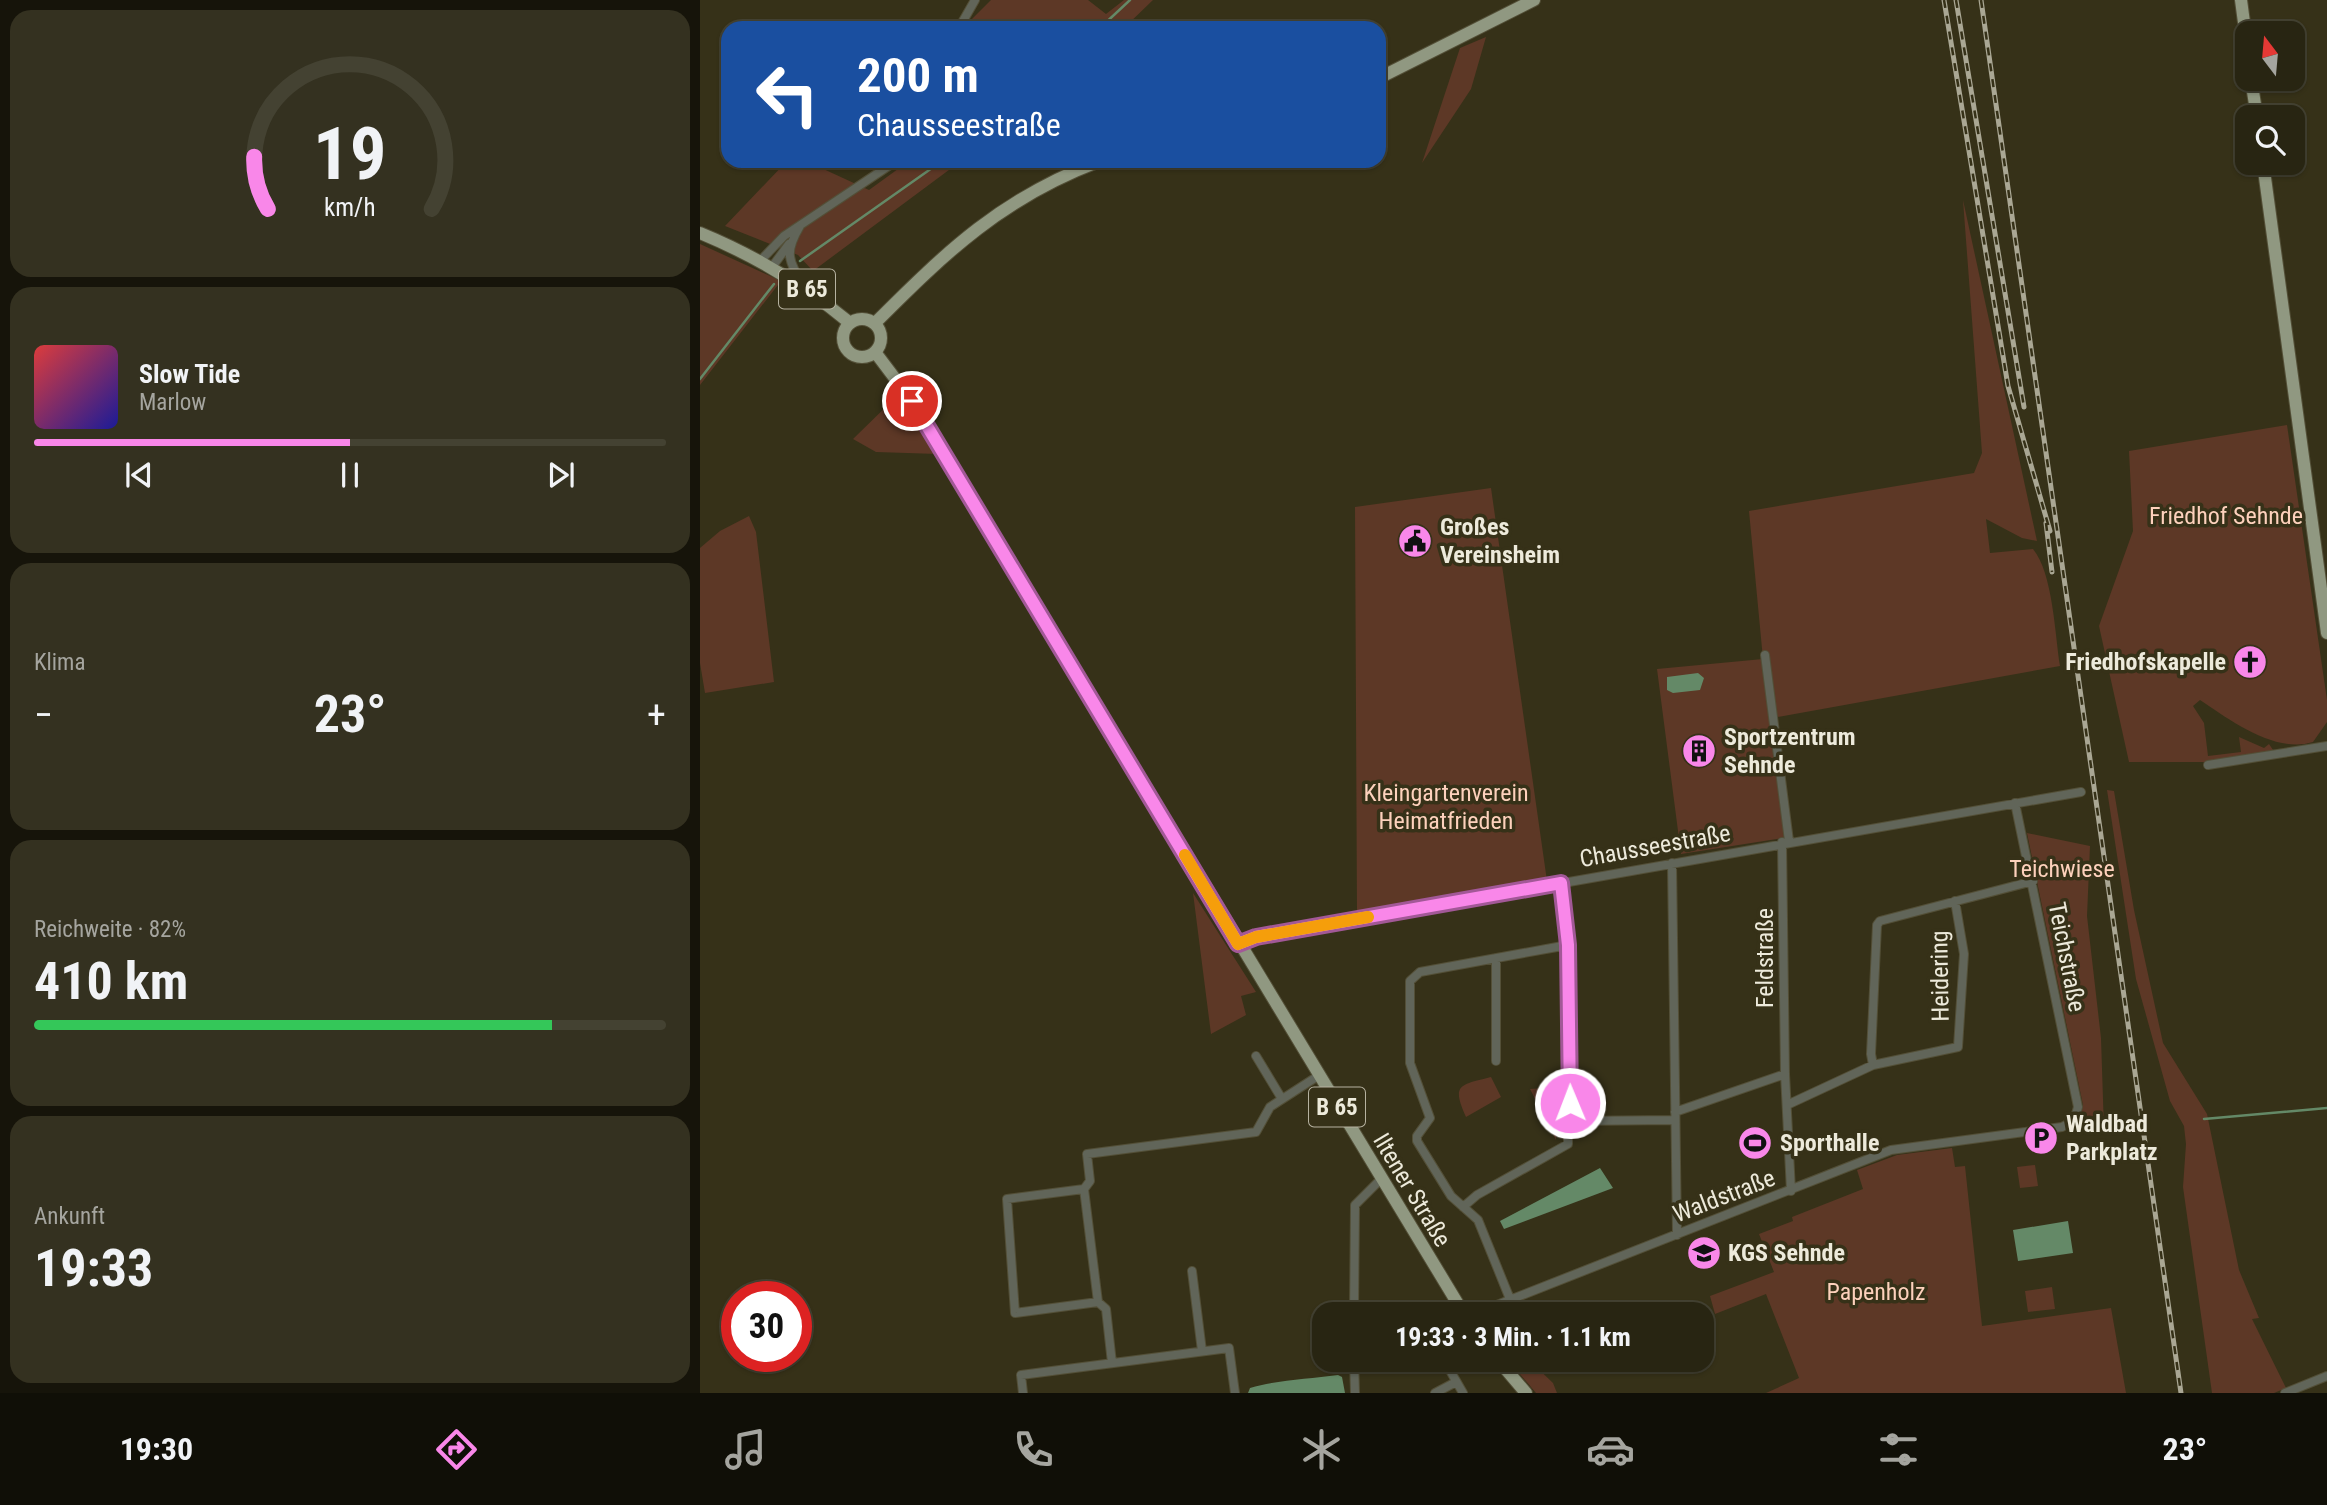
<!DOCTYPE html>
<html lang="de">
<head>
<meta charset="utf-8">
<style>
  body { margin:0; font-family:"Roboto Condensed",sans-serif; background:#343120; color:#f1f3f6; height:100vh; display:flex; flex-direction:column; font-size:26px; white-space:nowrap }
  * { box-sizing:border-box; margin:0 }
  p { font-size:23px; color:#a5a59f }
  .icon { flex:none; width:38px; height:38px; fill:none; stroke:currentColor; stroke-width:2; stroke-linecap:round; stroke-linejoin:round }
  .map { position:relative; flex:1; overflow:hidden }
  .panel { display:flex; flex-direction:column; gap:10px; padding:10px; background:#16140a; width:700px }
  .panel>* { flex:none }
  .top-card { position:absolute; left:21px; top:21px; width:665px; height:147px; border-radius:21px; box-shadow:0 2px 5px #0004,0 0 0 2px #444232; background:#1a4fa0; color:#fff; overflow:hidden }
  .needle { width:46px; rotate:344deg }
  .controls { position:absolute; left:1535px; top:21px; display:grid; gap:14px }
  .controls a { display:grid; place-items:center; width:70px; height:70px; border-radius:14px; background:#282512; box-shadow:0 2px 5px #0004,0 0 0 2px #444232; font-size:35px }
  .speed { position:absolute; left:21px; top:1281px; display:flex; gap:14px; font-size:35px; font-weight:700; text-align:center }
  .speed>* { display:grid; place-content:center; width:91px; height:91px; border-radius:50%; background:#282512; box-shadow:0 2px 5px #0004,0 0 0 2px #444232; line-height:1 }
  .speed .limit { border:10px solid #d22; background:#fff; color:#111 }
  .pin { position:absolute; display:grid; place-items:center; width:60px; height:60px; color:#fff; margin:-30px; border:4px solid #fff; border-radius:50%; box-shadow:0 2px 7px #0007 }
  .me { position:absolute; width:77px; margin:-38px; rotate:359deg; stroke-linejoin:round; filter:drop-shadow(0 0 5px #0008) }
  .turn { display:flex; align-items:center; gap:24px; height:147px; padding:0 21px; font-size:32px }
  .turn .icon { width:91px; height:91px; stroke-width:2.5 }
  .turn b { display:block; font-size:49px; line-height:60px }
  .big { font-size:52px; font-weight:700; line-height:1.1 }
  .panel .card { flex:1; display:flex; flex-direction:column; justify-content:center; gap:10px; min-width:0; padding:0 24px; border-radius:21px; background:#343120 }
  .panel .dial { align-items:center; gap:0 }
  .dial svg { height:182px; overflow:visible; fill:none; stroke:#444232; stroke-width:7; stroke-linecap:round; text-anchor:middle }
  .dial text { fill:#f1f3f6; stroke:none }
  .song { display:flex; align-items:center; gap:21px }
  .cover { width:84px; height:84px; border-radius:10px; background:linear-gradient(135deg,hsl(0 70% 55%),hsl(240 70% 35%)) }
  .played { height:7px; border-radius:4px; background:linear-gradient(90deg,#f987e9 50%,#444232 50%) }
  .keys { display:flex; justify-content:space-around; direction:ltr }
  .heat { display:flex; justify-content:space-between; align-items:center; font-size:38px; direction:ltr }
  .charge { height:10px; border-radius:5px; background:linear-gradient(90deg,#34c759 82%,#444232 0) }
  .trip { position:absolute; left:612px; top:1302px; width:402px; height:70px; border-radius:21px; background:#282512; box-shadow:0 2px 5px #0004,0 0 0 2px #444232; font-weight:700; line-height:70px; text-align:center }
  .tabs { display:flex; height:112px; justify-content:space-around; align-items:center; background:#100f07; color:#a5a59f }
  .tabs .icon { width:49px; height:49px }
  .tabs .active { color:#f987e9 }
  .tabs b { font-size:32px; color:#f1f3f6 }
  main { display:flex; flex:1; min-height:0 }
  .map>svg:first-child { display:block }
  .green { fill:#5d3826 }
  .water { fill:#648967 }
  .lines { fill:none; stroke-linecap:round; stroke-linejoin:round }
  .stream { stroke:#648967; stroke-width:2.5 }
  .street-casing { stroke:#534f37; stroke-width:10 }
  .primary-casing { stroke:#534f37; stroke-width:14 }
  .street { stroke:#616559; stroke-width:8 }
  .primary { stroke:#909881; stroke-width:12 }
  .rail-casing { stroke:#aaa794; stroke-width:5 }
  .rail { stroke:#363118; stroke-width:2.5; stroke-dasharray:8; stroke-linecap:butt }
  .route-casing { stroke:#a25897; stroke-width:18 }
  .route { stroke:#f987e9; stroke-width:12 }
  .slow { stroke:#f59e0b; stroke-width:12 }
  .labels { text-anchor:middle; stroke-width:7; stroke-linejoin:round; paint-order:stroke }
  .shield { fill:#363118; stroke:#b6b2a0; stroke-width:2 }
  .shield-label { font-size:23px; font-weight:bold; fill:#edeadb }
  .park-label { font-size:24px; fill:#fdd1bc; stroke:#363118 }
  .poi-label { font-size:24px; font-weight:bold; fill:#edeadb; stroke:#363118; text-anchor:start }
  .street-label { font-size:24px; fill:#edeadb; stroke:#363118 }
</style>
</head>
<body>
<main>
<section class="panel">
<div class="card dial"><svg viewBox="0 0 100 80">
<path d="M14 69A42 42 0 1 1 86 69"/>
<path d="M14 69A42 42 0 0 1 8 46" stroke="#f987e9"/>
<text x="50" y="56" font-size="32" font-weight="700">19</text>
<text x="50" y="72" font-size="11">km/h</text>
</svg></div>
<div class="card">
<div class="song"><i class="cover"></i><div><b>Slow Tide</b><p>Marlow</p></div></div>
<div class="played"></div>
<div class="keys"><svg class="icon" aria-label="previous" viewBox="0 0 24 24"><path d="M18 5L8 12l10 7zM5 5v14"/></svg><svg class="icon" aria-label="pause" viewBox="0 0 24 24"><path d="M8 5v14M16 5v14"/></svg><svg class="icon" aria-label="next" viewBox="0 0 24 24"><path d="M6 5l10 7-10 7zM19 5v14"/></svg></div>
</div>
<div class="card"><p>Klima</p>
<div class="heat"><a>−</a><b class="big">23°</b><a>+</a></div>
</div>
<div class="card"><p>Reichweite · 82%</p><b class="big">410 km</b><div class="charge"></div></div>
<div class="card"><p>Ankunft</p><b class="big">19:33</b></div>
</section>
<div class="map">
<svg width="1627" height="1393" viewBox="0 0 1627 1393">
  <rect width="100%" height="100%" fill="#363118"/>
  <path class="green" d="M 291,0 L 388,0 L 406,14 L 424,0 L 453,0 L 424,28 L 268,28 L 268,23 Z
    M 786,37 L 771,89 L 722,163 L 760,48 Z
    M 87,161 L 106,161 L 169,190 L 209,161 L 261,161 L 113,271 L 98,255 L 25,226 Z
    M 1263,200 L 1337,541 L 1322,538 L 1286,519 L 1290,553 L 1333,549 C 1353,573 1355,635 1360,666 L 1072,718 L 1084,838 L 981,854 L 957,669 L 1063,659 L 1049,511 L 1274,473 L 1282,453 Z
    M 0,244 L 81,281 L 0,385 Z
    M 199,394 L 238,454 L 176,452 L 153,439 Z
    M 1587,425 L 1627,700 L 1627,722 L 1613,742 C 1575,754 1530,720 1500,700 L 1493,706 L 1504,723 L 1508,756 L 1541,752 L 1539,737 L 1564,748 L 1569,744 L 1573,750 L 1510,762 L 1429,762 L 1399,626 L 1433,531 L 1429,451 Z
    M 791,488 L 847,881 L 657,916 L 655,507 Z
    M 49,516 L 56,532 L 74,682 L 5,693 L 0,663 L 0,548 L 20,531 Z
    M 1407,790 L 1414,791 L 1434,910 L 1463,1043 L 1507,1114 L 1539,1270 L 1559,1318 L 1552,1319 L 1586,1388 L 1574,1393 L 1512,1393 L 1483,1187 L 1486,1144 L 1484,1126 L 1470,1101 L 1436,979 Z
    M 1327,833 L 1390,846 L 1387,916 L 1401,1038 L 1404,1130 L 1381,1116 L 1383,1105 Z
    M 493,893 L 556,992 L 541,996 L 546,1015 L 511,1034 Z
    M 791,1077 L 801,1097 L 766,1117 C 751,1084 760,1085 791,1077 Z
    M 858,1087 L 857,1092 L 856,1140 L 830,1089 Z
    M 1252,1148 L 1255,1167 L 1265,1166 L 1282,1326 L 1411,1308 L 1426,1393 L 1066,1393 L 1099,1378 L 1066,1294 L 1015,1314 L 1010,1296 L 1074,1272 L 1059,1234 L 1093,1221 L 1092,1217 L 1163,1189 L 1157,1170 L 1197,1155 Z
    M 1335,1165 L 1338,1186 L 1320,1188 L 1317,1167 Z
    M 1352,1287 L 1355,1309 L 1328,1312 L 1325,1291 Z
    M 808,1360 L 829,1360 L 853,1383 L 857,1393 L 836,1393 Z"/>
  <path class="water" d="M 998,673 L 1004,678 L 1000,690 L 973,693 L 967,690 L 967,677 Z
    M 900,1168 L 913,1188 L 804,1229 L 800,1221 Z
    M 1368,1221 L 1373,1253 L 1318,1261 L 1313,1230 Z
    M 638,1375 L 642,1377 L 645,1393 L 548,1393 L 550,1388 C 577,1380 609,1379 638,1375 Z"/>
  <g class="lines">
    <path class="stream" d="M 400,28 L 430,0
      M 100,261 L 242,161
      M 0,379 L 74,284
      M 1504,1119 L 1627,1108"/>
    <g class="street-casing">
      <path id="street" d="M 259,28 L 275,0
        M 100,226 C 84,253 88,260 104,286
        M 61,260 L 84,236 L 196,161
        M 72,267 L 89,244
        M 1065,655 L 1089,841
        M 1508,765 L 1627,746
        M 1082,842 L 1085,1074 L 1091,1191
        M 972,863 L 977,1235
        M 538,944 L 556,937 L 1381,792
        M 796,958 L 796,1061
        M 556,1056 L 582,1099
        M 1173,1065 L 1171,1054 L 1177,925 L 1180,921 L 1333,881
        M 1087,1105 L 1173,1065 L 1258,1047 L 1264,954 L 1255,901
        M 975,1112 L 1085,1074
        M 871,1121 L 974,1120
        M 384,1189 L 307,1199 L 315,1313 L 398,1302
        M 763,1207 L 777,1195 L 868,1144 L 868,945 L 861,883
        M 492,1271 L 502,1351
        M 810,1299 L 778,1220 L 751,1196 L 717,1141 L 717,1136 L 730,1118 L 710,1063 L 710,981 L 720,972 L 868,945
        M 654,1314 L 655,1205 L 681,1179
        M 774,1314 L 1191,1150 L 1362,1127 C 1373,1122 1375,1119 1378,1107 L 1315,803
        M 654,1360 L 655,1393
        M 744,1360 L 763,1393
        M 412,1363 L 406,1309 L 398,1302 L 384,1189 L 390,1181 L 387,1154 L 556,1132 L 570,1107 L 618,1076
        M 323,1393 L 321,1375 L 529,1348 L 535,1393
        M 735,1393 L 756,1382
        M 1585,1393 L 1627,1376"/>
    </g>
    <g class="primary-casing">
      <path id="primary" d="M 1541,0 L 1547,45
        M 679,78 L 834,0
        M 1551,79 L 1557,117
        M 1563,163 L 1627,633
        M 0,233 C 56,256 104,285 150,323
        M143 338a19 19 0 1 1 38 0a19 19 0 1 1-38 0Z
        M 175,323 C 247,251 302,198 400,161
        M 175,352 L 212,401 L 764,1314
        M 798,1360 L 826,1393"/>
    </g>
    <use href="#street" class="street"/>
    <use href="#primary" class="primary"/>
    <g class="rail-casing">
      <path id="rail" d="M 1244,0 L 1308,386 L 1350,531
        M 1256,0 L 1324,407
        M 1281,0 L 1481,1393
        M 1346,523 L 1352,572"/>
    </g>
    <use href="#rail" class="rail"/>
  </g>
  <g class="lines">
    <g class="route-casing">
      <path id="route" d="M 212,401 L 538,944 L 556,937 L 861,883 L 868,945 L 870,1103"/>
    </g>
    <use href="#route" class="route"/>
    <path class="slow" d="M 485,855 L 538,944 L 556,937 L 668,917"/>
  </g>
  <defs>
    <g id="civic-disc" transform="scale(1.75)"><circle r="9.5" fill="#f987e9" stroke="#363118"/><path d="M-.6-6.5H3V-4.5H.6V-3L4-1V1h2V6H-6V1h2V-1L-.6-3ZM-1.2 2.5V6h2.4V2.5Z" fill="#111"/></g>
    <g id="church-disc" transform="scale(1.75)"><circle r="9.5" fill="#f987e9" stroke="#363118"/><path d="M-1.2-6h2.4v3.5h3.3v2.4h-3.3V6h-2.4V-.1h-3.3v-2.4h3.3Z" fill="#111"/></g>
    <g id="building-disc" transform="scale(1.75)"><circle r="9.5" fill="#f987e9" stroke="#363118"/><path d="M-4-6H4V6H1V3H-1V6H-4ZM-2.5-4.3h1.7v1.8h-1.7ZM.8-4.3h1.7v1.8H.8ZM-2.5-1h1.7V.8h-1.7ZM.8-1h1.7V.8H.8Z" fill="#111"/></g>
    <g id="parking-disc" transform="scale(1.75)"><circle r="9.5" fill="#f987e9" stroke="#363118"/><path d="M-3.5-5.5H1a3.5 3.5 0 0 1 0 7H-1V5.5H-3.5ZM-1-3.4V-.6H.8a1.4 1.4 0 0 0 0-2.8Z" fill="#111"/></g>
    <g id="stadium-disc" transform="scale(1.75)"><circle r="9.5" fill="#f987e9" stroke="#363118"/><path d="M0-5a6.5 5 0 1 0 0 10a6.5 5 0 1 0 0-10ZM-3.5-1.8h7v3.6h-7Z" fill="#111"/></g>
    <g id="school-disc" transform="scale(1.75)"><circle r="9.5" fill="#f987e9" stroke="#363118"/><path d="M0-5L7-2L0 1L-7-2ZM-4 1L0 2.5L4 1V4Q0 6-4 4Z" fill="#111"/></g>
  </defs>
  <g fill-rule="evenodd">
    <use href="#civic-disc" x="715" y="541"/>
    <use href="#church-disc" x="1550" y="662"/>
    <use href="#building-disc" x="999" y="751"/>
    <use href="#parking-disc" x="1341" y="1138"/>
    <use href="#stadium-disc" x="1055" y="1143"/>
    <use href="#school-disc" x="1004" y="1253"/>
  </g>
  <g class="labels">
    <g class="shield">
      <rect x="79" y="269.5" width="56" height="39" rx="5"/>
      <rect x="609" y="1087.5" width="56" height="39" rx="5"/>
    </g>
    <g class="shield-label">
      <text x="107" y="297">B 65</text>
      <text x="637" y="1115">B 65</text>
    </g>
    <g class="park-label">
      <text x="1526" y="524">Friedhof Sehnde</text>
      <text x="746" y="801">Kleingartenverein<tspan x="746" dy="28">Heimatfrieden</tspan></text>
      <text x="1362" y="877">Teichwiese</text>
      <text x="1176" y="1300">Papenholz</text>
    </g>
    <g class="poi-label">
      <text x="740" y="535">Großes<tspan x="740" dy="28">Vereinsheim</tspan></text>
      <text x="1526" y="670" text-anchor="end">Friedhofskapelle</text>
      <text x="1024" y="745">Sportzentrum<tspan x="1024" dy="28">Sehnde</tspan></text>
      <text x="1366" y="1132">Waldbad<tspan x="1366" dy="28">Parkplatz</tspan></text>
      <text x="1080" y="1151">Sporthalle</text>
      <text x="1028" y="1261">KGS Sehnde</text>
    </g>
    <g class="street-label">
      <text transform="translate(955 846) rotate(-10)" y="8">Chausseestraße</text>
      <text transform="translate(1367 957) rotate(79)" y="8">Teichstraße</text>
      <text transform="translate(1065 958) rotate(-90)" y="8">Feldstraße</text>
      <text transform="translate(1240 976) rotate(-91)" y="8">Heidering</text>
      <text transform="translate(712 1190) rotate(59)" y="8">Iltener Straße</text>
      <text transform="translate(1024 1196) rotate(-21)" y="8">Waldstraße</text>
    </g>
  </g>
</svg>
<div class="controls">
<a><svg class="needle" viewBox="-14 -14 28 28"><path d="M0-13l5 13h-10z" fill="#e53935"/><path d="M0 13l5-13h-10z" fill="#a5a59f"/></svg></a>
<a><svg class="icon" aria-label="search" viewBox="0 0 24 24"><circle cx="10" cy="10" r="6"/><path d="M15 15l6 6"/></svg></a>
</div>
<div class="speed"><div class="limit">30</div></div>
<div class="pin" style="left:212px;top:401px;background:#d93025"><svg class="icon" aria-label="arrive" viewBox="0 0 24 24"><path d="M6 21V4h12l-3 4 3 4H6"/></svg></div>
<svg class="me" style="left:870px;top:1103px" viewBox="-20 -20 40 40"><circle r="17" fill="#f987e9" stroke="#fff" stroke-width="3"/><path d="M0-11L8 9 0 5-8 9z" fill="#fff"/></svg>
<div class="trip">19:33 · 3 Min. · 1.1 km</div>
<div class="top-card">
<div class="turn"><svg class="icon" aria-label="left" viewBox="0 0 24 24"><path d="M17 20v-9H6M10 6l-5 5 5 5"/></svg><div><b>200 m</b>Chausseestraße</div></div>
</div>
</div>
</main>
<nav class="tabs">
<b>19:30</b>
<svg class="icon active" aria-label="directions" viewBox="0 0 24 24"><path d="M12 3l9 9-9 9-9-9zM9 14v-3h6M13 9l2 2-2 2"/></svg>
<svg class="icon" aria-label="music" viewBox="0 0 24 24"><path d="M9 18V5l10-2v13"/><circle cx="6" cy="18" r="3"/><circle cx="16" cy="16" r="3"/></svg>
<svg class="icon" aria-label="phone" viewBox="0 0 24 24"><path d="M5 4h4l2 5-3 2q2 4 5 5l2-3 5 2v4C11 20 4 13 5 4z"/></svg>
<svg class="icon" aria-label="climate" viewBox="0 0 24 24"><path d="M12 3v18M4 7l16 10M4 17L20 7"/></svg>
<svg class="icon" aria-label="car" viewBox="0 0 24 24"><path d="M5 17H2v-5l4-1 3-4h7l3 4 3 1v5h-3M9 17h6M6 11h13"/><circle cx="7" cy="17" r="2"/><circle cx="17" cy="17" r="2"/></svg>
<svg class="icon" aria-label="filters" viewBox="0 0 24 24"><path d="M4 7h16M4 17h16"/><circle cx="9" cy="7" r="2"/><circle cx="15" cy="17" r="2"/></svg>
<b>23°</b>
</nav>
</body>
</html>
